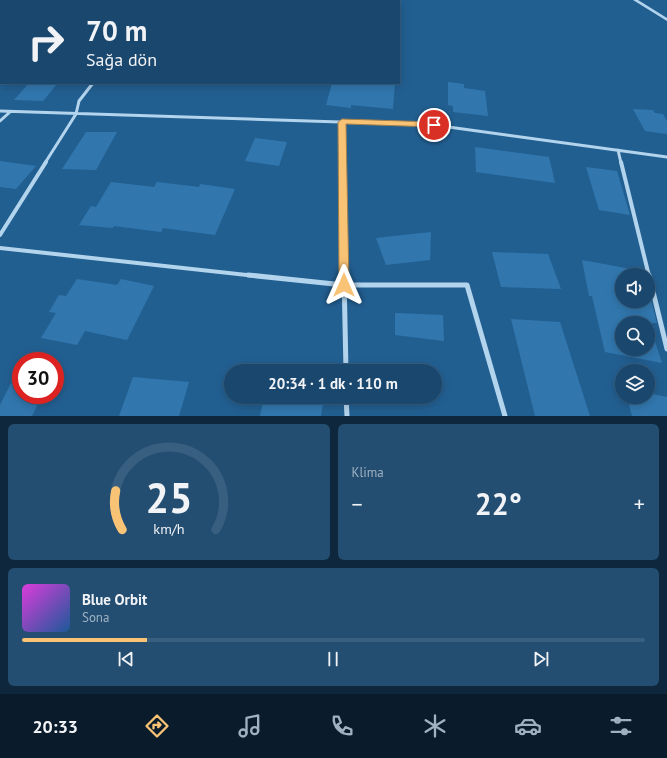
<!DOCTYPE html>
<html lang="tr">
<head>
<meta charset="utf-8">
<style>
  body { margin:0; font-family:"PT Sans",sans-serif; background:#234e72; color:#f1f3f6; height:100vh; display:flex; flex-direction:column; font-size:15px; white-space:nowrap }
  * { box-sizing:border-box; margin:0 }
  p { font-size:13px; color:#9fb2c2 }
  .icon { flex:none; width:22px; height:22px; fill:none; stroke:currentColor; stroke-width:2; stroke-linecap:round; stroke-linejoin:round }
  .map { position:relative; height:416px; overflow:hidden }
  .sheet { display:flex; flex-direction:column; gap:8px; padding:8px; background:#0e273c; flex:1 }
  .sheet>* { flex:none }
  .banner { position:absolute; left:0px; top:0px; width:400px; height:84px; box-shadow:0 2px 10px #0003,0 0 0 1px #385f80; background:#1a476d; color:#f1f3f6; overflow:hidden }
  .tools { position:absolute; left:615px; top:268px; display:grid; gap:8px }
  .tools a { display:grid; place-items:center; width:40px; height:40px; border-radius:50%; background:#1a476d; box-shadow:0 2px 10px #0003,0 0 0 1px #385f80; font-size:20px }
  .speed { position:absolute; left:12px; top:352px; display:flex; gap:8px; font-size:20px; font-weight:700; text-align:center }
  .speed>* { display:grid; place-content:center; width:52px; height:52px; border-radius:50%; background:#1a476d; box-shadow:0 2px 10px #0003,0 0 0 1px #385f80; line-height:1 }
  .speed .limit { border:6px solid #d22; background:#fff; color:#111 }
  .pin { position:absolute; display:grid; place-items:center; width:34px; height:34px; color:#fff; margin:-17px; border:2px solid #fff; border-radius:50%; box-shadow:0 1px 4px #0007 }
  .me { position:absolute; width:44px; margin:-22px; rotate:0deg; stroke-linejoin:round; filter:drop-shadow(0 0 3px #0008) }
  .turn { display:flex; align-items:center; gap:14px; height:84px; padding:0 20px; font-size:18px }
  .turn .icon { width:52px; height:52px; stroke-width:2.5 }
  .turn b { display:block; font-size:28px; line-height:34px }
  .big { font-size:30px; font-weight:700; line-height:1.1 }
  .sheet .widget { flex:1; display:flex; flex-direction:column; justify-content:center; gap:6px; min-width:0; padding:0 14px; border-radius:6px; background:#234e72 }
  .sheet .dial { align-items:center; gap:0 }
  .dial svg { height:104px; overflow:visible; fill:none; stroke:#385f80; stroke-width:7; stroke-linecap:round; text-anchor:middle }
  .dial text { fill:#f1f3f6; stroke:none }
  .song { display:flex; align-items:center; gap:12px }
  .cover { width:48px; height:48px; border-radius:6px; background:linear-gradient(135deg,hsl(300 70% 55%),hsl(210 70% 35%)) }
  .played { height:4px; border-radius:2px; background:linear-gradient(90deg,#f9c375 20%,#385f80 20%) }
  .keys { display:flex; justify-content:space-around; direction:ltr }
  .heat { display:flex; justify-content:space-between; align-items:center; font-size:22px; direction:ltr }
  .sheet .tiles { flex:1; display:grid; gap:8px; grid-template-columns:1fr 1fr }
  .widget:last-child { grid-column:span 2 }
  .trip { position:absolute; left:224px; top:364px; width:218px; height:40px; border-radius:20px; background:#1a476d; box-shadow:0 2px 10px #0003,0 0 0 1px #385f80; font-weight:700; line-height:40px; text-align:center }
  .dock { display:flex; height:64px; justify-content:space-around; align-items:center; background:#0a1c2c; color:#9fb2c2 }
  .dock .icon { width:28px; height:28px }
  .dock .selected { color:#f9c375 }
  .dock b { font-size:18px; color:#f1f3f6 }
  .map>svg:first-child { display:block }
  .building { fill:#3177ae; fill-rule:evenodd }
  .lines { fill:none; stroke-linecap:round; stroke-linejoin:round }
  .minor-far2 { stroke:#b3d4ed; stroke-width:3 }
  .minor-far1 { stroke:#b3d4ed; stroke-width:4 }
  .minor { stroke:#b3d4ed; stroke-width:5 }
  .tertiary { fill:#b3d4ed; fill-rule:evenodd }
  .route { fill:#f9c375; stroke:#a27f4c }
</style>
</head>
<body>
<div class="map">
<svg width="667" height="416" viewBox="0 0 667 416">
  <rect width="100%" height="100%" fill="#225f91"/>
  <path class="building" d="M 448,82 L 464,84 L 464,88 L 485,91 L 488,116 L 453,112 L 453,106 L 448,105 Z
    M 29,83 L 58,83 L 43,101 L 14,100 Z
    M 332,83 L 395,83 L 393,109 L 351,105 L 351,108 L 326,105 Z
    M 633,109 L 653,110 L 655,113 L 663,114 L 667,121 L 667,134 L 645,131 Z
    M 86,132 L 117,132 L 96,170 L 62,169 Z
    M 255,138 L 287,142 L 279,166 L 245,161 Z
    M 475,147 L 549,157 L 555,183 L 476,172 Z
    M 0,161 L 36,166 L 16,189 L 0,187 Z
    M 586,167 L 617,171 L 630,215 L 599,210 Z
    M 111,182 L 154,187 L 157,182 L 199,187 L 200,184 L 235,189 L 215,235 L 163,228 L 161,232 L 114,226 L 113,228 L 79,225 L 91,206 L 96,207 Z
    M 431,232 L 430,260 L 386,265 L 376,238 Z
    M 492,252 L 548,254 L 561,289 L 501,287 Z
    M 582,260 L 642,271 L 644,275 L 622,275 L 622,301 L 648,301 L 648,289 L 657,323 L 649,323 L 662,363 L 605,352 L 592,296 L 589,296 ZM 622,323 L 648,323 L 648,349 L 622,349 Z
    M 77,279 L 117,285 L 121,279 L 154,286 L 127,340 L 85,331 L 77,345 L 41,338 L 56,313 L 49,312 L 59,295 L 66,296 Z
    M 395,313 L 443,315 L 444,341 L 395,335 Z
    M 511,319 L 560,322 L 590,416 L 535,416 Z
    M 21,363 L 21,395 L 42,395 L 32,416 L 0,416 L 0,405 Z
    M 133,377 L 189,382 L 179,416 L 119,416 Z
    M 648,393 L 667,397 L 667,416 L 632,416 L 627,397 L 648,397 Z
    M 264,397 L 324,397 L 321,416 L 260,416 Z"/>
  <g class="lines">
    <path class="minor-far2" d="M 0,111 L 434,125 L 667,157
      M 0,121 L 10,112
      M 342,121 L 343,163
      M 618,150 L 621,163
      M 45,163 L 76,114 L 79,101 L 93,83"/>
    <path class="minor-far1" d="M 343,162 L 344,276
      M 621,162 L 649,276
      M 0,235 L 46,162
      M 0,248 L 257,276"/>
    <path class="minor" d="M 248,275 L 344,285 L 467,285 L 505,416
      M 344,275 L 346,371
      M 649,275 L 667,349
      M 346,397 L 347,416"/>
    <path class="tertiary" d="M 633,0 L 638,0 L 667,18 L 667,21 Z
      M 0,15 L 1,15 L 1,18 L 0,18 Z"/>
  </g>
  <path class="route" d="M 342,119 L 434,122 L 438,125 L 434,127 L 346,124 L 349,285 L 348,289 L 344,290 L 340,289 L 339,285 L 338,122 Z"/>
</svg>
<div class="tools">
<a><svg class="icon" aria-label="sound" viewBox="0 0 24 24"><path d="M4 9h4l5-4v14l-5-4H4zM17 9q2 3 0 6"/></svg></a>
<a><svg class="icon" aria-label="search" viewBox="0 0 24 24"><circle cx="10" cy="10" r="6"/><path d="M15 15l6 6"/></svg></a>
<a><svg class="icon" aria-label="layers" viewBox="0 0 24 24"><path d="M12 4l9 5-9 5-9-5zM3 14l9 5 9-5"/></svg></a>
</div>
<div class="speed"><div class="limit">30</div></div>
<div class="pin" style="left:434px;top:125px;background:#d93025"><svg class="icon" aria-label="arrive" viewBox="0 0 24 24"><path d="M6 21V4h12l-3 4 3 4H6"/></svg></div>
<svg class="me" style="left:344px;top:285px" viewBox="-20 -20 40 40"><path d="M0-17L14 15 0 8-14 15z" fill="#f9c375" stroke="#fff" stroke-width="4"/></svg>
<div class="trip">20:34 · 1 dk · 110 m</div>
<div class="banner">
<div class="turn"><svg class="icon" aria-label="right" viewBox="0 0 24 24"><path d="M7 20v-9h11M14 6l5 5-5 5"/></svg><div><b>70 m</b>Sağa dön</div></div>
</div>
</div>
<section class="sheet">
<div class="tiles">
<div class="widget dial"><svg viewBox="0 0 100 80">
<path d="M14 69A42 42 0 1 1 86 69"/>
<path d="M14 69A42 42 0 0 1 9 39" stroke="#f9c375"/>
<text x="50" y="56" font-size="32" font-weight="700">25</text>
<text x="50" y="72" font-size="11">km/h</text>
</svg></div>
<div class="widget"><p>Klima</p>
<div class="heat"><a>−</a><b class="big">22°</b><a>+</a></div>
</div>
<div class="widget">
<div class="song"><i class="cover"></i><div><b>Blue Orbit</b><p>Sona</p></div></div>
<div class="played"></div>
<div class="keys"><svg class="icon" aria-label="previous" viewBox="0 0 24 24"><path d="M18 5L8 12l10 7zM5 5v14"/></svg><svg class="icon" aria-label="pause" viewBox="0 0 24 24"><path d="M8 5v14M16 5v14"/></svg><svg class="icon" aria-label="next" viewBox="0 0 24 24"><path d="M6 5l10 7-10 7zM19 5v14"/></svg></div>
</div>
</div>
</section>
<nav class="dock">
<b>20:33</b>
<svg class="icon selected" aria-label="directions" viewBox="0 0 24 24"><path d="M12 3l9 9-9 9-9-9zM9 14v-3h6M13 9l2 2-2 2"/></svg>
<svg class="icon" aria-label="music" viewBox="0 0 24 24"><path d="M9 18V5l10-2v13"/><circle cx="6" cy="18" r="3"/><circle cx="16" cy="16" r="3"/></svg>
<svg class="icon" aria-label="phone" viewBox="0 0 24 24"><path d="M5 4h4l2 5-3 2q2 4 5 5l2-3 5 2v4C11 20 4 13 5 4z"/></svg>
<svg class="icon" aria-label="climate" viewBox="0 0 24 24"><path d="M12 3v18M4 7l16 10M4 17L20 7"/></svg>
<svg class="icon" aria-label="car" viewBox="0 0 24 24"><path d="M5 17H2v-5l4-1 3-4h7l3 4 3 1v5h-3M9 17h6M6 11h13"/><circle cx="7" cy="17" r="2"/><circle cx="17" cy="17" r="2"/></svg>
<svg class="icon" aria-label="filters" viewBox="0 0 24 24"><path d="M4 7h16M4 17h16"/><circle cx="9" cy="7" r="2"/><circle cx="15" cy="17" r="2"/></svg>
</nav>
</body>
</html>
